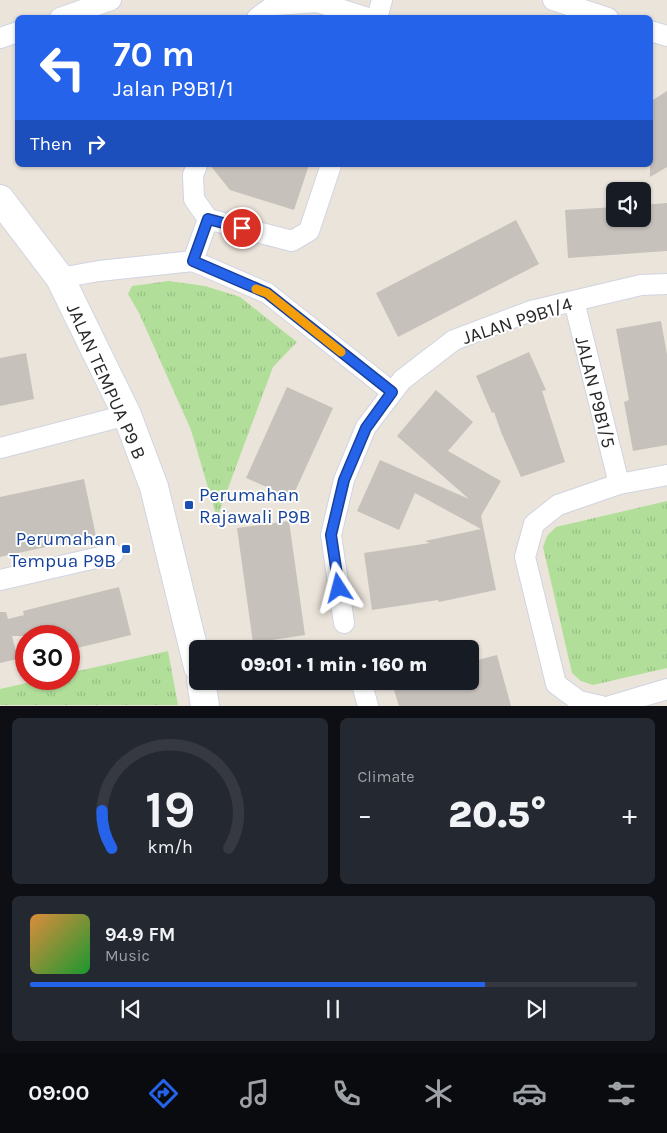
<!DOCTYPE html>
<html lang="en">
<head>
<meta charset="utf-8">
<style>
  body { margin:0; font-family:Karla,sans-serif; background:#242831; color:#f1f3f6; height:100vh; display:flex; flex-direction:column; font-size:19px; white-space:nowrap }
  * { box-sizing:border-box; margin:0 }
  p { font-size:16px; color:#9ea1a6 }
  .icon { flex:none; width:28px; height:28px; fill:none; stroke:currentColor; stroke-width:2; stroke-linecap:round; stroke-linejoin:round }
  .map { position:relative; height:706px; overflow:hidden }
  .sheet { display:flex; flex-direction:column; gap:12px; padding:12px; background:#0d0f14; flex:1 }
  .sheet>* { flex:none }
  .top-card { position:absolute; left:15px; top:15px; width:638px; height:152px; border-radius:8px; box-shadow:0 1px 4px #0004; background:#2563eb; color:#fff; overflow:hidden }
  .tools { position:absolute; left:606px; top:182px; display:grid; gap:10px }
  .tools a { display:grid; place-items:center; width:45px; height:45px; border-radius:8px; background:#171b24; box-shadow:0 1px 4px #0004; font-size:25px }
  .speed { position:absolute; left:15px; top:625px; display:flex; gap:10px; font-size:25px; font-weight:700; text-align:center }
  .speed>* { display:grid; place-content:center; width:65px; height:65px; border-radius:50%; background:#171b24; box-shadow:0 1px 4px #0004; line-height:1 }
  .speed .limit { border:8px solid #d22; background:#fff; color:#111 }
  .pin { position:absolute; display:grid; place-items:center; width:42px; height:42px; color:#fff; margin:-21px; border:2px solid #fff; border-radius:50%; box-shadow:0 1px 5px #0007 }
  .me { position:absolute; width:55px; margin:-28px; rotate:351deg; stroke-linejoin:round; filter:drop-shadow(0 0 4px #0008) }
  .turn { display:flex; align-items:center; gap:18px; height:105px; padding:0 15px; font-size:22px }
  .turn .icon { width:65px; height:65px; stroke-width:2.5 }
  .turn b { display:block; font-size:35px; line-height:42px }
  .then { display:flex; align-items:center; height:48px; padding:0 15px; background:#0003; gap:10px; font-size:19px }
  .big { font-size:38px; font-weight:800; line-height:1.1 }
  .sheet .widget { flex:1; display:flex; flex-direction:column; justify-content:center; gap:8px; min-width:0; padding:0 18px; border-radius:8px; background:#242831 }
  .sheet .dial { align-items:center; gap:0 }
  .dial svg { height:130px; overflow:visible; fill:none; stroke:#363941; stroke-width:7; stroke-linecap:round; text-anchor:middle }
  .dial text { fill:#f1f3f6; stroke:none }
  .song { display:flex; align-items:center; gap:15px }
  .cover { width:60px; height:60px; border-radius:8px; background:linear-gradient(135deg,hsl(30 70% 55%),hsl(130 70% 35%)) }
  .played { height:5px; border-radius:2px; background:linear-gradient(90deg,#2563eb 75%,#363941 75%) }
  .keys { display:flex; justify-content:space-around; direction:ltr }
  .heat { display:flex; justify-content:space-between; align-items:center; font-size:28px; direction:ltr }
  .sheet .tiles { flex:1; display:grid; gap:12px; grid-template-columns:1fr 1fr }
  .widget:last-child { grid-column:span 2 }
  .trip { position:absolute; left:189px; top:640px; width:290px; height:50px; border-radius:8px; background:#171b24; box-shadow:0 1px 4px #0004; font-weight:800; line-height:50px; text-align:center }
  .dock { display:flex; height:80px; justify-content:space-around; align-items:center; background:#090b0e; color:#9ea1a6 }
  .dock .icon { width:35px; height:35px }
  .dock .on { color:#2563eb }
  .dock b { font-size:22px; color:#f1f3f6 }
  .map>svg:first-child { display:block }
  .grass { fill:url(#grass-tufts) }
  .building { fill:#c6c1bb }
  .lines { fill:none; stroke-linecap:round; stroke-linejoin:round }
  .street-casing { stroke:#d1d4e1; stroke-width:22 }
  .secondary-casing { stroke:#d1d4e1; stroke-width:30 }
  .street { stroke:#fff; stroke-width:20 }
  .secondary { stroke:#fff; stroke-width:28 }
  .route-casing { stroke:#184099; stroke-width:12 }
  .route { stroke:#2563eb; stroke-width:9 }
  .slow { stroke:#f59e0b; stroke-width:9 }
  .transit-dot { fill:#1a4fb4; stroke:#fff; stroke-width:2 }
  .labels { text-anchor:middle; stroke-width:4; stroke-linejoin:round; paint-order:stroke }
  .street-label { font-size:19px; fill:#292929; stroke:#fff }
  .transit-label { font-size:19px; fill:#164399; stroke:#fff; text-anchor:start }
</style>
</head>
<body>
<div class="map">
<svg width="667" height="706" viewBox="0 0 667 706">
  <defs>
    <pattern id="grass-tufts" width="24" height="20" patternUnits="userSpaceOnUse" patternTransform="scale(1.25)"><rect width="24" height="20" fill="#b1df9a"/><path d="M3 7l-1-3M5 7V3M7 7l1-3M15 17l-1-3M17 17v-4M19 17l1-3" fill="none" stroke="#98bf85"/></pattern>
  </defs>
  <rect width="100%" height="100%" fill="#ebe4db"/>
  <path class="grass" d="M 169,281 L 205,286 L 240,297 L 297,342 L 273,367 L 217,518 L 191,430 L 139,313 L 128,294 L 132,286 Z
    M 667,501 L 667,668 L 593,685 L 581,681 L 572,673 L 543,547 L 547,536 L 556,527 Z
    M 168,651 L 178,705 L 0,705 L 0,689 L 44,679 L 69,679 L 69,673 Z"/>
  <path class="building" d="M 667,91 L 667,167 L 650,177 L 650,102 Z
    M 210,165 L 309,165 L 294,210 L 230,190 Z
    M 667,203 L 667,251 L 568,258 L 565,210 L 615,207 L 615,219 L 642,219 L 642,205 Z
    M 516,220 L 539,264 L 398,337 L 376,293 Z
    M 661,321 L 667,355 L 667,445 L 633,451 L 624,402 L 629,400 L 616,329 Z
    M 529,352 L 546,390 L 542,391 L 565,462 L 521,477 L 501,432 L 494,412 L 492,413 L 476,376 Z
    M 26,353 L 34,399 L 0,406 L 0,358 Z
    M 287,387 L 333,408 L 292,498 L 246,478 Z
    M 436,390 L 473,422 L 448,451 L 501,481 L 481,516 L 496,590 L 439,602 L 438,600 L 372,610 L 364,553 L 430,543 L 425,541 L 481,529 L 415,493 L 399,530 L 357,511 L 380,460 L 469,499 L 397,436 Z
    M 84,479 L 96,536 L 0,557 L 0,497 Z
    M 289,521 L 305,635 L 253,643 L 237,528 Z
    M 119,587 L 131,635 L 69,650 L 69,636 L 12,636 L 18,659 L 0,663 L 0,612 L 6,612 L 8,619 L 24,615 L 23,611 Z
    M 497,655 L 511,706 L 399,706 L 393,687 L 408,681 L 470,681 L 470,662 Z"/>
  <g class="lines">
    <g class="street-casing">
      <path id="street" d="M 553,0 L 608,18
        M 60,18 L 111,0
        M 257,18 L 275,5 L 317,2 L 368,18
        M 377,18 L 382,0
        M 650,31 L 667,36
        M 0,38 L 18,32
        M 197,165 L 193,175 L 194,199 L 208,219 L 292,241 L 309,231 L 331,165
        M 193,261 L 208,219
        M 60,278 L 99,271 L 193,261 L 267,293 L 392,392
        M 574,301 L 619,484
        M 0,448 L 127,415
        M 0,580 L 113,554
        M 344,623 L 331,535 L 344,480 L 366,427 L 402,380 L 454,340 L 531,311 L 641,285 L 667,284
        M 361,681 L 368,706
        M 601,706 L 579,701 L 556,684 L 525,557 L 534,524 L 558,505 L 619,484 L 667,475
        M 610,706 L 667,689"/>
    </g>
    <g class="secondary-casing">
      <path id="secondary" d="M 0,199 L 60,278 L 127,415 L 154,487 L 198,667
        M 201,681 L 205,706"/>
    </g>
    <use href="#street" class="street"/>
    <use href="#secondary" class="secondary"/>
  </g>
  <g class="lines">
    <g class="route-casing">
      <path id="route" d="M 242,228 L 208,219 L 193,261 L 267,293 L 392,392 L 366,428 L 344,480 L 331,535 L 339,588"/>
    </g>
    <use href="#route" class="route"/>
    <path class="slow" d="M 256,289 L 267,293 L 341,352"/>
  </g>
  <g class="transit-dot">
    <rect x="184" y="500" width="10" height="10" rx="2.5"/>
    <rect x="121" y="544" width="10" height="10" rx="2.5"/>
  </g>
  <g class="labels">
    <g class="street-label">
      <text transform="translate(517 320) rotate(-18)" y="7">JALAN P9B1/4</text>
      <text transform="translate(107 381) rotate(66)" y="7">JALAN TEMPUA P9 B</text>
      <text transform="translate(596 392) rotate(76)" y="7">JALAN P9B1/5</text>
    </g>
    <g class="transit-label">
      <text x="199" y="501">Perumahan<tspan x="199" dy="22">Rajawali P9B</tspan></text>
      <text x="116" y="545" text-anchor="end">Perumahan<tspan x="116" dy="22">Tempua P9B</tspan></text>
    </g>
  </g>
</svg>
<div class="tools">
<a><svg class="icon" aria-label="sound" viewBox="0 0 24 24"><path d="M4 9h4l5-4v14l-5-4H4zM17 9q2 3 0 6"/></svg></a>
</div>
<div class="speed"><div class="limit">30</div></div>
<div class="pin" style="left:242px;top:228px;background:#d93025"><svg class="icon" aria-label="arrive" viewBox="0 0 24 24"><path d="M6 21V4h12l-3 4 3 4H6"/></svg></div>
<svg class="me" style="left:339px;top:588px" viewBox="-20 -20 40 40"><path d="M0-17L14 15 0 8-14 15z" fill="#2563eb" stroke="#fff" stroke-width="4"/></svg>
<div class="trip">09:01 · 1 min · 160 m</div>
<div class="top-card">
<div class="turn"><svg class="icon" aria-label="left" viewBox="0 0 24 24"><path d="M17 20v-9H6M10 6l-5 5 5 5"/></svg><div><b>70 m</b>Jalan P9B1/1</div></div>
<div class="then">Then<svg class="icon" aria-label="right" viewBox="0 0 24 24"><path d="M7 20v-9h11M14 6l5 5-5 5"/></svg></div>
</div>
</div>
<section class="sheet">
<div class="tiles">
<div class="widget dial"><svg viewBox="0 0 100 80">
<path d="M14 69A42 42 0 1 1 86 69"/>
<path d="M14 69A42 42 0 0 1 8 46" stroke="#2563eb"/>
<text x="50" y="56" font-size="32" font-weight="700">19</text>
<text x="50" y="72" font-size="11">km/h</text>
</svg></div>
<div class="widget"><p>Climate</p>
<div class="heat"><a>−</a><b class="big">20.5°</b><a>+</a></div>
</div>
<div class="widget">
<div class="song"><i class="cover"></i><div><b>94.9 FM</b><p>Music</p></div></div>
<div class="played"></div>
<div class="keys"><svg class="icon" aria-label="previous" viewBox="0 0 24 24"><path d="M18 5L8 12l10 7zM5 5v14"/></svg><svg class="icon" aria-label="pause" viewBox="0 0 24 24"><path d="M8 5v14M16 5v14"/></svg><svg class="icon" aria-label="next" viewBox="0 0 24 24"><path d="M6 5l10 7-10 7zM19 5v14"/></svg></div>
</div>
</div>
</section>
<nav class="dock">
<b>09:00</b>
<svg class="icon on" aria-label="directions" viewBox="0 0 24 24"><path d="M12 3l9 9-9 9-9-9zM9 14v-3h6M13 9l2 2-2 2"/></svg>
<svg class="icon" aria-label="music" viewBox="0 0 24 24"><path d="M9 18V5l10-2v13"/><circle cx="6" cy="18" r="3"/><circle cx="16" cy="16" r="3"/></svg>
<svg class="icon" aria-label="phone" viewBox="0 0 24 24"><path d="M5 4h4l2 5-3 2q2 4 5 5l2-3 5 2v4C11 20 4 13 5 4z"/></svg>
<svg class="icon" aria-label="climate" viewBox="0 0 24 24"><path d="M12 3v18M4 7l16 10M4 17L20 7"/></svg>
<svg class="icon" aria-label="car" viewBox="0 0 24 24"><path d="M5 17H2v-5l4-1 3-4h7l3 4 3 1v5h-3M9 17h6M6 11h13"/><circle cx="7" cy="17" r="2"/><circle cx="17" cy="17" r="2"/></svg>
<svg class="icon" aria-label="filters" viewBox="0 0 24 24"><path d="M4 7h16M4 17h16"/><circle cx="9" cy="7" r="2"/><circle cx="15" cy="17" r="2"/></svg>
</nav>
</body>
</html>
